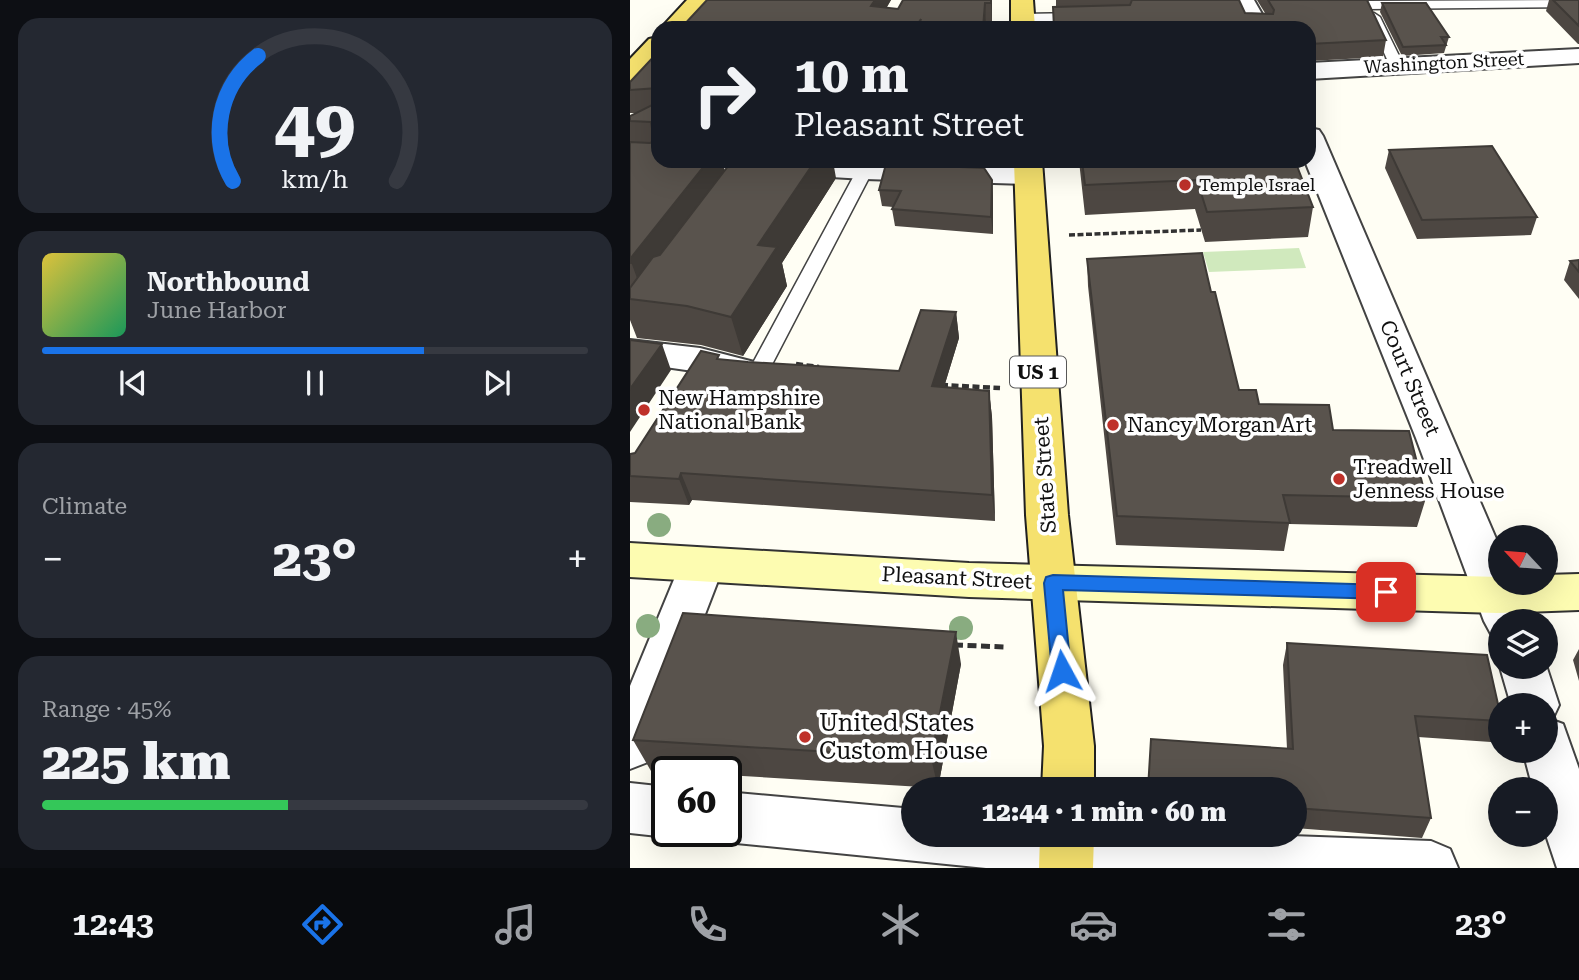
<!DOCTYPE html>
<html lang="en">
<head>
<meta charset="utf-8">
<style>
  body { margin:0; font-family:"Roboto Serif",serif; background:#242831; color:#f1f3f6; height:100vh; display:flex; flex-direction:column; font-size:26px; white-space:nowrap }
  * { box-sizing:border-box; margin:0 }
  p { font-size:23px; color:#9ea1a6 }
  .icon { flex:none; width:38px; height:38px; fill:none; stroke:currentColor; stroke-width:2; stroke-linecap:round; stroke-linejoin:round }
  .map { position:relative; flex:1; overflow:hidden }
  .drawer { display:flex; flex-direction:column; gap:18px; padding:18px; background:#0d0f14; width:630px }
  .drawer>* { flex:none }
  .hud { position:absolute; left:21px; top:21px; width:665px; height:147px; border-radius:21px; box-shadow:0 7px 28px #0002; background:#171b24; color:#f1f3f6; overflow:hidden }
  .needle { width:46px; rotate:296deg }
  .fabs { position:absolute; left:858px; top:525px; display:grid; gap:14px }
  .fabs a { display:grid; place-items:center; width:70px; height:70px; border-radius:50%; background:#171b24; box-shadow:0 7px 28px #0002; font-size:35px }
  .speed { position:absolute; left:21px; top:756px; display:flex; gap:14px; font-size:35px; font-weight:700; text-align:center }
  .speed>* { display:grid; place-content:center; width:91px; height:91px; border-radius:50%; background:#171b24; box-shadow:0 7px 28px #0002; line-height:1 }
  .speed .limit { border:4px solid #111; border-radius:10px; background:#fff; color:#111 }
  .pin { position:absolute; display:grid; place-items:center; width:60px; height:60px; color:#fff; margin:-30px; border-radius:14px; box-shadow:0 4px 10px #0006 }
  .me { position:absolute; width:77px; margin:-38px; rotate:355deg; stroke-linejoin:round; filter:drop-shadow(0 0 5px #0008) }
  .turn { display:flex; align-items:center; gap:24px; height:147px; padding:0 28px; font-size:32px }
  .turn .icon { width:91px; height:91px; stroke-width:2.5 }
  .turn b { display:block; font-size:49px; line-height:60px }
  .big { font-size:52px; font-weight:800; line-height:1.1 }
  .drawer .card { flex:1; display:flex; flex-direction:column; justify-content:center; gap:10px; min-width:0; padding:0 24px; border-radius:21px; background:#242831 }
  .drawer .dial { align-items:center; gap:0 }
  .dial svg { height:182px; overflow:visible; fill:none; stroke:#363941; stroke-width:7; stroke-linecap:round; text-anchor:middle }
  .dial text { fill:#f1f3f6; stroke:none }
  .song { display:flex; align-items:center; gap:21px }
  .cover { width:84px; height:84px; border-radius:10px; background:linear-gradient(135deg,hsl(50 70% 55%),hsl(150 70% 35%)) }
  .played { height:7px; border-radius:4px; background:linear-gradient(90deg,#1a73e8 70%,#363941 70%) }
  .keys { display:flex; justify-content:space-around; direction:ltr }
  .heat { display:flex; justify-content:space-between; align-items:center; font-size:38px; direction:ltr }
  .charge { height:10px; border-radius:5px; background:linear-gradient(90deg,#34c759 45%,#363941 0) }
  .trip { position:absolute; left:271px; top:777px; width:406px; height:70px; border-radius:35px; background:#171b24; box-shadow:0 7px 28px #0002; font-weight:800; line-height:70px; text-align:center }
  .tab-bar { display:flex; height:112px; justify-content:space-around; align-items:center; background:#090b0e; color:#9ea1a6 }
  .tab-bar .icon { width:49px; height:49px }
  .tab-bar .active { color:#1a73e8 }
  .tab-bar b { font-size:32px; color:#f1f3f6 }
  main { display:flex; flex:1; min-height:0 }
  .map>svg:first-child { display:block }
  .green { fill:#d0e9bd }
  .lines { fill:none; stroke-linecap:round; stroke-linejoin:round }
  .lane-casing { stroke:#434343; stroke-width:3 }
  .street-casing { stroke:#434343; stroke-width:4 }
  .secondary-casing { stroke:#323232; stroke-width:4 }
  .primary-casing { stroke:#212121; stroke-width:4 }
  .path-far2 { stroke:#323232; stroke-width:3.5; stroke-dasharray:6 2.5; stroke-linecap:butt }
  .path-far1 { stroke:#323232; stroke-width:4.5; stroke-dasharray:7 3.5; stroke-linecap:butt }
  .path { stroke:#323232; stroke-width:5; stroke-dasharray:9 4.5; stroke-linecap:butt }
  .lane { fill:#fff; fill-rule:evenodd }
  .street { fill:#fff; fill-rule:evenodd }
  .secondary { fill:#fdfcb1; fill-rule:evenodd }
  .primary { fill:#f5e16e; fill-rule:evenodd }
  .tree { fill:#89ac80 }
  .wall { fill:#4d4742 }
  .shaded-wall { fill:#3e3a36 }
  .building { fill:#59534d; stroke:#3e3a36; stroke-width:2 }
  .route { fill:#1a73e8; stroke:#114b97; stroke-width:2 }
  .poi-dot { fill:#bf312a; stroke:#fff; stroke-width:2.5 }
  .labels { text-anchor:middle; stroke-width:7; stroke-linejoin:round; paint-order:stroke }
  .far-street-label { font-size:18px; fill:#101010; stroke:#fff }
  .far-poi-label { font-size:18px; fill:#101010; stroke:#fff; text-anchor:start }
  .shield { fill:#fff; stroke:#585858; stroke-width:2 }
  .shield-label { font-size:19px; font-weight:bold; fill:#101010 }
  .street-label { font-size:21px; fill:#101010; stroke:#fff }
  .poi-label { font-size:21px; fill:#101010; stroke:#fff; text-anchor:start }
  .near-poi-label { font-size:24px; fill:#101010; stroke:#fff; text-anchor:start }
</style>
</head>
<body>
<main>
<section class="drawer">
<div class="card dial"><svg viewBox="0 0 100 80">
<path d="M14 69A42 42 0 1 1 86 69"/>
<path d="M14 69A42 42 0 0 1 25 14" stroke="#1a73e8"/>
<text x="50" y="56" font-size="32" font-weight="700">49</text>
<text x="50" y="72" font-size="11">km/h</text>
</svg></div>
<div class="card">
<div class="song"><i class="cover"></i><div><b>Northbound</b><p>June Harbor</p></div></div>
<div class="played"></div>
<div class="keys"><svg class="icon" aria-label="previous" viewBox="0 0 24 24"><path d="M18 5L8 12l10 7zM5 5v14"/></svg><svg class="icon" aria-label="pause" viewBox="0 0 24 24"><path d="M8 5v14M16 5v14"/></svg><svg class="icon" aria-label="next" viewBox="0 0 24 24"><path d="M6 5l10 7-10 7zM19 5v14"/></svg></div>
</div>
<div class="card"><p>Climate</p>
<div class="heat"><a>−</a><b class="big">23°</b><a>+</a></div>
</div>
<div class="card"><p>Range · 45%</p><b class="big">225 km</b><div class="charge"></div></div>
</section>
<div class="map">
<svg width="949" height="868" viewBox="0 0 949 868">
  <rect width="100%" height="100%" fill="#fffef4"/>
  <path class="green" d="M 669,248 L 676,268 L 579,272 L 573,252 Z"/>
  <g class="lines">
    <g class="lane-casing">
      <path id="lane" d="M 949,0 L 949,7 L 738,9 L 732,5 L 738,1 Z
        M 450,13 L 454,14 L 454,20 L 392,22 L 386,18 L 392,14 Z
        M 744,13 L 750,17 L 774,66 L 772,69 L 767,70 L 760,66 L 738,17 Z
        M 235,165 L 243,170 L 137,374 L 134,379 L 120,379 L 117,374 L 227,170 Z"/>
    </g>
    <g class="street-casing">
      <path id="street" d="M 602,0 L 624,0 L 640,28 L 616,28 Z
        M 949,49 L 949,63 L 679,79 L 679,63 Z
        M 679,128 L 689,130 L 693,136 L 870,548 L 870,583 L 884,583 L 900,621 L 870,621 L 870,637 L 861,634 L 854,621 L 786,438 L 675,161 L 679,161 Z
        M 68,161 L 229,161 L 399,166 L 409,169 L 413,175 L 409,181 L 399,184 L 235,179 L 82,170 L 72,167 Z
        M 0,340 L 70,348 L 128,363 L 133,371 L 128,379 L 115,383 L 70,372 L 0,362 Z
        M 72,548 L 87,553 L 94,565 L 18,762 L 0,769 L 0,686 L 50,565 L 57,553 Z
        M 915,662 L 929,705 L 922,720 L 933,724 L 949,769 L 949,868 L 927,868 L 915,832 L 915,789 L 903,789 L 893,751 L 915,751 L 915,705 L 881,705 L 870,667 L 915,667 Z
        M 0,783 L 37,787 L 37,831 L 51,831 L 37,837 L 0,833 Z
        M 96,792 L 284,809 L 284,835 L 632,835 L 801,841 L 820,849 L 828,868 L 356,868 L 96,842 L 77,835 L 76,831 L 96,831 Z"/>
    </g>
    <g class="secondary-casing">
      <path id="secondary" d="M 0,543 L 339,563 L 870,577 L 870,583 L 915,583 L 915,575 L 949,574 L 949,610 L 867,613 L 339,597 L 0,577 Z"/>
    </g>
    <g class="primary-casing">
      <path id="primary" d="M 57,0 L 81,0 L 56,28 L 31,28 Z
        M 381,0 L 403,0 L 405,28 L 381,28 Z
        M 28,37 L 28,58 L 9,79 L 0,82 L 0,59 L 19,39 Z
        M 384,161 L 412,161 L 438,515 L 464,746 L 464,789 L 412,789 L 414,746 L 396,515 Z
        M 410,835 L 464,835 L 463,868 L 409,868 Z"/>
    </g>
    <path class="path-far2" d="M 439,235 L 571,230"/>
    <path class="path-far1" d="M 166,364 L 189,367
      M 311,385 L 370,388"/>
    <path class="path" d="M 324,645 L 376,647"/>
    <use href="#lane" class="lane"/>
    <use href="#street" class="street"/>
    <use href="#secondary" class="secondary"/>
    <use href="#primary" class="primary"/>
  </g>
  <g class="tree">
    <circle cx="29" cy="525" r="12"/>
    <circle cx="18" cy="626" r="12"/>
    <circle cx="331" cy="628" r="12"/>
  </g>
  <path class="wall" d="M 77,0 L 261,0 L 256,8 L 268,9 L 273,0 L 362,0 L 362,25 L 357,25 L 356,28 L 51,28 Z
    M 426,0 L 609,0 L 615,13 L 635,13 L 627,0 L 737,0 L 756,40 L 753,57 L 679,61 L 679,28 L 426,7 Z
    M 919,0 L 949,0 L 949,44 L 948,44 L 916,11 Z
    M 752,3 L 819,37 L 814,53 L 772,56 L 750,12 Z
    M 28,52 L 28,161 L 92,161 L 95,171 L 206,178 L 152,263 L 157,286 L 113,356 L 71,345 L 7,338 L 0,320 L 0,116 L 6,113 L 0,113 L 0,82 Z
    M 759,150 L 907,217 L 901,235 L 787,239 L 755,168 Z
    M 318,161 L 352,161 L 352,162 Z
    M 449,161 L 665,161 L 683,207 L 678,237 L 575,242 L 565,209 L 455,215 Z
    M 362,180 L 363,197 L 363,234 L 265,226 L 262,209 L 263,207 L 252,206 L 249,190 Z
    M 457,259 L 581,292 L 609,390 L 629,404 L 703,430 L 796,498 L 787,527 L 659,524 L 654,551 L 486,545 L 458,286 Z
    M 949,260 L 949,299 L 934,280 L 940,261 Z
    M 326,312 L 329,338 L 314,387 L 359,391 L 362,417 L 365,521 L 62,500 L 59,505 L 0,502 L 0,454 L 5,453 L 90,359 L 118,362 L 269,371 Z
    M 657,643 L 870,713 L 870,725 L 861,742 L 788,737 L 801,818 L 792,838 L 665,828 L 665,789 L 657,749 L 653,665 Z
    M 949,649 L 949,681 L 943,660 Z
    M 331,664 L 308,788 L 96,775 L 96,772 L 21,771 L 3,740 Z"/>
  <path class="shaded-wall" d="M 245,0 L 261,0 L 245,28 L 241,6 Z
    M 361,0 L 362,0 L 362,25 L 361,3 Z
    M 355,3 L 356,28 L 353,28 Z
    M 78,161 L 92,161 L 95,173 L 11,289 L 0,259 Z
    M 185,161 L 203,161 L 206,178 L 152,263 L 157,286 L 113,356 L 101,317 L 128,245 Z
    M 362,180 L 363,197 L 363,234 L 361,217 Z
    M 326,312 L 329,338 L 306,413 L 302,386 Z
    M 32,344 L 41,370 L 0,432 L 0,389 Z
    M 359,391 L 362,417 L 365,521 L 362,495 Z
    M 51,473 L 62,500 L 59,505 L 49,479 Z
    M 326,632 L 331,664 L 308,788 L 301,758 Z"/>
  <path class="building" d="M 77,0 L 245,0 L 241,6 L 268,9 L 273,0 L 361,0 L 361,3 L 355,3 L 353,28 L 288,28 L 291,19 L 285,28 L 51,28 Z
    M 502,0 L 609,0 L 615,13 L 643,14 L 644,10 L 638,0 L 737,0 L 756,40 L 679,44 L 679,28 L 424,28 L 423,7 L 500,5 Z
    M 923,0 L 949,0 L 949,26 Z
    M 752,3 L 796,3 L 819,37 L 811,37 L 816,45 L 773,47 Z
    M 28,52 L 28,88 L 0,90 L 0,82 Z
    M 28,102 L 28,134 L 23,134 L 21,122 L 0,121 L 0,116 Z
    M 28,140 L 28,161 L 78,161 L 0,259 L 1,263 L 0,263 L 0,142 L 20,143 Z
    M 862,146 L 907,217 L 792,220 L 759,150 Z
    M 102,161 L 185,161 L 128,245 L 147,247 L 101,317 L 57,306 L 0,299 L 0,288 L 23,257 L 30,255 Z
    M 452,161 L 665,161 L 683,207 L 577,212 L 567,180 L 455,185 Z
    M 256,164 L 354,168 L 362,180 L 361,217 L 262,209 L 271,191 L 249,190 Z
    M 572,253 L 581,292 L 585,292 L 609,390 L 626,390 L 629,404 L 699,405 L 703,430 L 779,431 L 796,498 L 653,495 L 660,523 L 487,516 L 457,259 Z
    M 949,260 L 949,272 L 940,261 Z
    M 291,310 L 326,312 L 302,386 L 359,391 L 362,495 L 51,473 L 49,479 L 0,476 L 0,454 L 5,453 L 71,351 L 89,355 L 87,359 L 118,362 L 269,371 Z
    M 0,340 L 32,344 L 0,389 Z
    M 53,613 L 326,632 L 301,758 L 3,740 Z
    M 657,643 L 857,655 L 870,713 L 870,721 L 785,716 L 801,818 L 665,808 L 665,789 L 518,789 L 521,739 L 663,749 Z"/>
  <path class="route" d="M 423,575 L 756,585 L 762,587 L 765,592 L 762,597 L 756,599 L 433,590 L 441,671 L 439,676 L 432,679 L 425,676 L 422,671 L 414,583 L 416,577 Z"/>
  <g class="poi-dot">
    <circle cx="555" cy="185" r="7"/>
    <circle cx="14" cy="410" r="7"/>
    <circle cx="483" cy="425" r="7"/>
    <circle cx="709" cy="479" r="7"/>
    <circle cx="175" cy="737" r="7"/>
  </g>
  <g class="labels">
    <g class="far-street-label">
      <text transform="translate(814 63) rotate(-3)" y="6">Washington Street</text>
    </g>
    <g class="far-poi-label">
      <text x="569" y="191">Temple Israel</text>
    </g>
    <rect class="shield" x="380" y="356.5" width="56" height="31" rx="5"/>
    <g class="shield-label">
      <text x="408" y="379">US 1</text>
    </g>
    <g class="street-label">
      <text transform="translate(780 378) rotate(67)" y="7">Court Street</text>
      <text transform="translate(415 475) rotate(-94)" y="7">State Street</text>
      <text transform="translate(327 578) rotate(3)" y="7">Pleasant Street</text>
    </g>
    <g class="poi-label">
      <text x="28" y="405">New Hampshire<tspan x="28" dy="24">National Bank</tspan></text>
      <text x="497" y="432">Nancy Morgan Art</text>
      <text x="723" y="474">Treadwell<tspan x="723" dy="24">Jenness House</tspan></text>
    </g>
    <g class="near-poi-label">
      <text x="189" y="731">United States<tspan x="189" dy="28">Custom House</tspan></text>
    </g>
  </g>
</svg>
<div class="fabs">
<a><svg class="needle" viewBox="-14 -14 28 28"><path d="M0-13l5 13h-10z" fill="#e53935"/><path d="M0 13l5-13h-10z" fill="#9ea1a6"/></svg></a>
<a><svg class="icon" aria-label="layers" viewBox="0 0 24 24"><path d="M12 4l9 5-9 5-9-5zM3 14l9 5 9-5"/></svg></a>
<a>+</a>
<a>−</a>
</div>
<div class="speed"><div class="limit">60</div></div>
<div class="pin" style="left:756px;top:592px;background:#d93025"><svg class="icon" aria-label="arrive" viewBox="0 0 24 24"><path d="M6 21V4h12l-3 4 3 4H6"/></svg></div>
<svg class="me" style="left:432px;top:671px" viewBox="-20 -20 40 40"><path d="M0-17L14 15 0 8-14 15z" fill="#1a73e8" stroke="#fff" stroke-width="4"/></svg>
<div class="trip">12:44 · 1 min · 60 m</div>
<div class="hud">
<div class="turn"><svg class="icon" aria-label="right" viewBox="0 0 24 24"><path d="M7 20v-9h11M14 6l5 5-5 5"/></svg><div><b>10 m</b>Pleasant Street</div></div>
</div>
</div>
</main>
<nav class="tab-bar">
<b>12:43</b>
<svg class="icon active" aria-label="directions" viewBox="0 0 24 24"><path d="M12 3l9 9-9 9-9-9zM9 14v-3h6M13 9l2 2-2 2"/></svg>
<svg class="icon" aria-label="music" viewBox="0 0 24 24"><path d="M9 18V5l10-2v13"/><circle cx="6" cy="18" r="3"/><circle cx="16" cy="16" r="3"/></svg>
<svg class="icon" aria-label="phone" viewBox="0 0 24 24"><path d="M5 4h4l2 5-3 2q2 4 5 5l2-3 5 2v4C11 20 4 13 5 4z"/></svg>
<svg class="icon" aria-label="climate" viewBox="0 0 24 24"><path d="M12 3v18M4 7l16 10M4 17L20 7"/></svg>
<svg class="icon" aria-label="car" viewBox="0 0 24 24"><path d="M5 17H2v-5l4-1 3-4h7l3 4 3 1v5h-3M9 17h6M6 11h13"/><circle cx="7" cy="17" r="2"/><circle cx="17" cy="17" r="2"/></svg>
<svg class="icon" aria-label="filters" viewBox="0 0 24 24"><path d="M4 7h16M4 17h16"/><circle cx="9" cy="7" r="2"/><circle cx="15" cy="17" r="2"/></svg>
<b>23°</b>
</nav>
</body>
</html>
